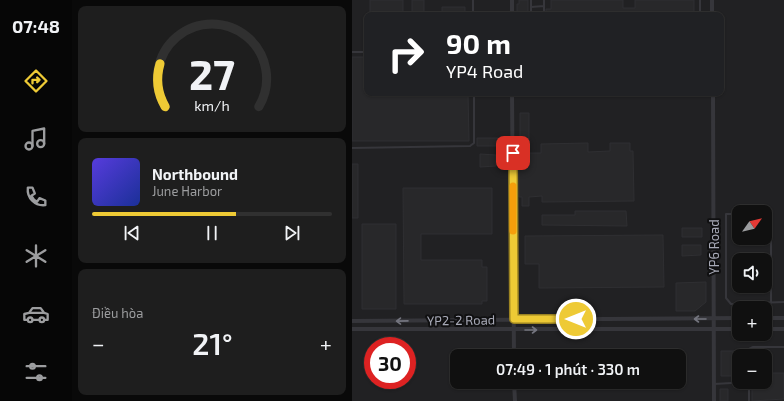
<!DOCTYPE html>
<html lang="vi">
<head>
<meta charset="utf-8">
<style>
  body { margin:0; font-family:"Exo 2",sans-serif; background:#1e1e1e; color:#f1f3f6; height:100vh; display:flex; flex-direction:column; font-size:15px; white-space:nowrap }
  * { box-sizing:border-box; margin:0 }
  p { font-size:13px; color:#9c9d9f }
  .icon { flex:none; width:22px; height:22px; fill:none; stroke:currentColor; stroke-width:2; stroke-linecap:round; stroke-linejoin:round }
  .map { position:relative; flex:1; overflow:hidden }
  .drawer { display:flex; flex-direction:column; gap:6px; padding:6px; background:#090909; width:280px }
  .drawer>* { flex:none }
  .top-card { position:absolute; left:12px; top:12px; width:360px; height:84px; border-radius:8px; box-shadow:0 1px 3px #0004,0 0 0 1px #303030; background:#202124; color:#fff; overflow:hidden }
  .needle { width:26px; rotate:56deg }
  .fabs { position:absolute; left:380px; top:205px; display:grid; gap:8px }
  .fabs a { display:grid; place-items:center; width:40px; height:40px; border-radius:8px; background:#101010; box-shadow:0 1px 3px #0004,0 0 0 1px #303030; font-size:20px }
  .speed { position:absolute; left:12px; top:337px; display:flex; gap:8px; font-size:20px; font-weight:700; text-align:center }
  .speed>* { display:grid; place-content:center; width:52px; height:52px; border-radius:50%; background:#101010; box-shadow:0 1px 3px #0004,0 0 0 1px #303030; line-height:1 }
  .speed .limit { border:6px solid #d22; background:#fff; color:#111 }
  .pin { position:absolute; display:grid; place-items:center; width:34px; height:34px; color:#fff; margin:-17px; border-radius:8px; box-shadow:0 2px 6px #0006 }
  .me { position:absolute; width:44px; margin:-22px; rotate:270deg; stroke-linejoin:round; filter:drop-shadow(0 0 3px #0008) }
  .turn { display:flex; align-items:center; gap:14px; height:84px; padding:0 16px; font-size:18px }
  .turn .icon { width:52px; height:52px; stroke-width:2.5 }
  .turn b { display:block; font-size:28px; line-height:34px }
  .big { font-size:30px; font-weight:600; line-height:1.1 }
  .drawer .widget { flex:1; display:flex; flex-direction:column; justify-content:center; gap:6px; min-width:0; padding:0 14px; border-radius:8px; background:#1e1e1e }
  .drawer .dial { align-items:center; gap:0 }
  .dial svg { height:104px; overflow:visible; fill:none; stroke:#303030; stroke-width:7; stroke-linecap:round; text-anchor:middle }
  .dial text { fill:#f1f3f6; stroke:none }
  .song { display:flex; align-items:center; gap:12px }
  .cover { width:48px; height:48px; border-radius:6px; background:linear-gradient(135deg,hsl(250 70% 55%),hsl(230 70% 35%)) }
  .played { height:4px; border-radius:2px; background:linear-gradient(90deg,#eeca35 60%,#303030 60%) }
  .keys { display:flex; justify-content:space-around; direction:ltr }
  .heat { display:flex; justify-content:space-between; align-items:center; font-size:22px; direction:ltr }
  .trip { position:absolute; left:98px; top:349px; width:236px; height:40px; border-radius:8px; background:#101010; box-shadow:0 1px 3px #0004,0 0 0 1px #303030; font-weight:600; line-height:40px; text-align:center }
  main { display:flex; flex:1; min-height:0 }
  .menu { display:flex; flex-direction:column; width:72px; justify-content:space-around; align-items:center; background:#060606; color:#9c9d9f }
  .menu .icon { width:28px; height:28px }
  .menu .selected { color:#eeca35 }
  .menu b { font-size:18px; color:#f1f3f6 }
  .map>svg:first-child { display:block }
  .built { fill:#212123; fill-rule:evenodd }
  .building { fill:#28282a; stroke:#2f2f32 }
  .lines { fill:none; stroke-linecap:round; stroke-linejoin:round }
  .lane { stroke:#36363b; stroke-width:2 }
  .street { stroke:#36363b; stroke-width:4 }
  .oneway { stroke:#74757f }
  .route-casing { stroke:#9b8322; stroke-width:10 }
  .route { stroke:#eeca35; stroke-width:7 }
  .slow { stroke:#f59e0b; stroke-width:7 }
  .labels { text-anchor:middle; stroke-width:4; stroke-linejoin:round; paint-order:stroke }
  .street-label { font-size:13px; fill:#a7a9b6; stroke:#101011 }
</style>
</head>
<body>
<main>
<nav class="menu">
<b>07:48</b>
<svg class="icon selected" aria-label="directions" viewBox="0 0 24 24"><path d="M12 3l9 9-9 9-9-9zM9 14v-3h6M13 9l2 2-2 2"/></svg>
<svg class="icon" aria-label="music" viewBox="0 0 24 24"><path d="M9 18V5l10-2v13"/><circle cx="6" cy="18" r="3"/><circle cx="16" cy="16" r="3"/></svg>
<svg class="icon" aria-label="phone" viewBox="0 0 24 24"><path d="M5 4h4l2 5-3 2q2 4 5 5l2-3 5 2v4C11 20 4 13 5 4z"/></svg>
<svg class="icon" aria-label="climate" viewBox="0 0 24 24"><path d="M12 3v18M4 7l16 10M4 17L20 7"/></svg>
<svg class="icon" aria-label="car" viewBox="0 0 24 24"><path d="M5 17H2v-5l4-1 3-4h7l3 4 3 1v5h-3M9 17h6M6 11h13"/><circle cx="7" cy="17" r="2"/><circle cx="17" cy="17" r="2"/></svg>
<svg class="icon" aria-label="filters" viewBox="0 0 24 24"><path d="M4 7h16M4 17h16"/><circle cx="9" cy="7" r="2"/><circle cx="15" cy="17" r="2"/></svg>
</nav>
<section class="drawer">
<div class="widget dial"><svg viewBox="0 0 100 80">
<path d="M14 69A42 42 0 1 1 86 69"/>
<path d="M14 69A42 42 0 0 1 10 36" stroke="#eeca35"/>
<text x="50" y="56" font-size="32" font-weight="700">27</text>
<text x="50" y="72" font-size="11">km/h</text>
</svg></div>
<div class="widget">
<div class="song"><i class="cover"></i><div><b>Northbound</b><p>June Harbor</p></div></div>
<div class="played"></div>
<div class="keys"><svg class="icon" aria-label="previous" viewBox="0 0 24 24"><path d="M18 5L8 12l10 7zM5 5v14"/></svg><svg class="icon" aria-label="pause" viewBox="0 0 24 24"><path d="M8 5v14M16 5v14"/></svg><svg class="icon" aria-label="next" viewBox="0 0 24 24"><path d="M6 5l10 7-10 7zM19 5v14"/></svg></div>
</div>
<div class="widget"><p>Điều hòa</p>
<div class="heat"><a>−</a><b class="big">21°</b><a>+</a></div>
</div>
</section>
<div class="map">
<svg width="432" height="401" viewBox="0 0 432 401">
  <rect width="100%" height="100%" fill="#151516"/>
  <path class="built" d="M 0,0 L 432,0 L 432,401 L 0,401 ZM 15,15 L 369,15 L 369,93 L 15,93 ZM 387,212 L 413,212 L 413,238 L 387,238 ZM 387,260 L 413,260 L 413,286 L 387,286 ZM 387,308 L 413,308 L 413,334 L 387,334 ZM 21,346 L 55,346 L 55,380 L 21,380 ZM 105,356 L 327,356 L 327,382 L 105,382 ZM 387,356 L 413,356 L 413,382 L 387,382 Z"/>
  <path class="building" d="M 18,0 L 51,0 L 51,15 L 34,15 L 34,13 L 18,13 Z
    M 60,0 L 72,0 L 72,15 L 60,15 Z
    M 167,0 L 176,0 L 176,12 L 165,12 L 165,4 L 167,4 Z
    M 199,0 L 271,0 L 271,8 L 283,8 L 283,0 L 342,0 L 342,15 L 194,15 L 194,9 L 199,9 Z
    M 90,7 L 113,7 L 113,15 L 90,14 Z
    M 0,57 L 15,57 L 15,93 L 116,93 L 117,141 L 0,141 Z
    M 168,113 L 177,113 L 177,142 L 168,143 Z
    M 125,138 L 148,138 L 148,146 L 125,146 Z
    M 236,143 L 236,152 L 258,151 L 258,143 L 278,143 L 278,151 L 281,151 L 282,201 L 190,202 L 190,196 L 177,197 L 177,206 L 170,206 L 170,197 L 167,197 L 167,153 L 189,153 L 189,144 Z
    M 128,154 L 144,155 L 144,166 L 128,167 Z
    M 0,164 L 6,164 L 6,218 L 0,218 Z
    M 51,188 L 140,188 L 140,234 L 69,234 L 69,260 L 130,260 L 130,267 L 135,267 L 135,301 L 130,301 L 130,304 L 52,304 Z
    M 223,211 L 274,211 L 275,226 L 190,225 L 190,215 L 223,215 Z
    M 10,224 L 44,224 L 44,309 L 10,309 Z
    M 330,228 L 350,228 L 350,237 L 330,237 Z
    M 311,235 L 312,287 L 187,288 L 187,264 L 173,264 L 173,236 Z
    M 330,245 L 349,245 L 349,255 L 330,256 Z
    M 354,282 L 354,302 L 343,311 L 324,311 L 324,283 Z
    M 369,351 L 388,351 L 387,376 L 369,376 Z
    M 413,373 L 432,373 L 432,399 L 400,401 L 400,382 L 413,382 Z
    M 368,389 L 376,389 L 376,401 L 368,401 Z"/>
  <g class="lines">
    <path class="lane" d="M 121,0 L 121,15
      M 179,0 L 179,15
      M 192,0 L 192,15
      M 348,0 L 348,15
      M 179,7 L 192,6
      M 0,52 L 15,52
      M 0,148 L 118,146 L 122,143 L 122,93
      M 387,214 L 374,214 L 374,298 L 379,304 L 432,302
      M 413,214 L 419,214 L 419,303
      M 408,303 L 409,308
      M 397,356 L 397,349 L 401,347 L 432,347
      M 397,382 L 397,401
      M 362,384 L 397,382"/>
    <path class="street" d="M 160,0 L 160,15
      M 360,0 L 360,15
      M 160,93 L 162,356
      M 361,93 L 362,401
      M 413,318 L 432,318
      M 0,321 L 387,318
      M 0,329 L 387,329
      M 413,329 L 432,329
      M 162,382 L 163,401"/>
  </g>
  <defs><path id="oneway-shaft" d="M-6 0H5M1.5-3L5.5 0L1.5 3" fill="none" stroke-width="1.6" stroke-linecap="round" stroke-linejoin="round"/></defs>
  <g class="oneway">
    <use href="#oneway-shaft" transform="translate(348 319) rotate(180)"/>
    <use href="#oneway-shaft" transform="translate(50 321) rotate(179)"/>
    <use href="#oneway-shaft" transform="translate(179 330)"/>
  </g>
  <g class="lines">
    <g class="route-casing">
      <path id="route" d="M 161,153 L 162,319 L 224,319"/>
    </g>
    <use href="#route" class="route"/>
    <path class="slow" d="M 161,186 L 161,231"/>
  </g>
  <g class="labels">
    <g class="street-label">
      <text transform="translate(362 247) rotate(-90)" y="5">YP6 Road</text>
      <text transform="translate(109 320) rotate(-1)" y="5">YP2-2 Road</text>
    </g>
  </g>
</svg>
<div class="fabs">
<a><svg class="needle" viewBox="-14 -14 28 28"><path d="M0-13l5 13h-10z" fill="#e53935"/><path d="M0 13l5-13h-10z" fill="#9c9d9f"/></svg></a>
<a><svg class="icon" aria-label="sound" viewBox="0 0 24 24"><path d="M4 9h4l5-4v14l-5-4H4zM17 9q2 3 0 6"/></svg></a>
<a>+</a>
<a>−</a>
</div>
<div class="speed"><div class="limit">30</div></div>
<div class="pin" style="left:161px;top:153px;background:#d93025"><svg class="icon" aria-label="arrive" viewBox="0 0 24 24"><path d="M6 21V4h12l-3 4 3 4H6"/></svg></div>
<svg class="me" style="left:224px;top:319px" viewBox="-20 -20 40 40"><circle r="17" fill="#eeca35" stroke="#fff" stroke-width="3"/><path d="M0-11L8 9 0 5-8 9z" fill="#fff"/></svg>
<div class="trip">07:49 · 1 phút · 330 m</div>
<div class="top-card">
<div class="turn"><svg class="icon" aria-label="right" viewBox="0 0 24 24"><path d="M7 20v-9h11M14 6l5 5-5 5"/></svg><div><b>90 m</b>YP4 Road</div></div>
</div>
</div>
</main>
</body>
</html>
